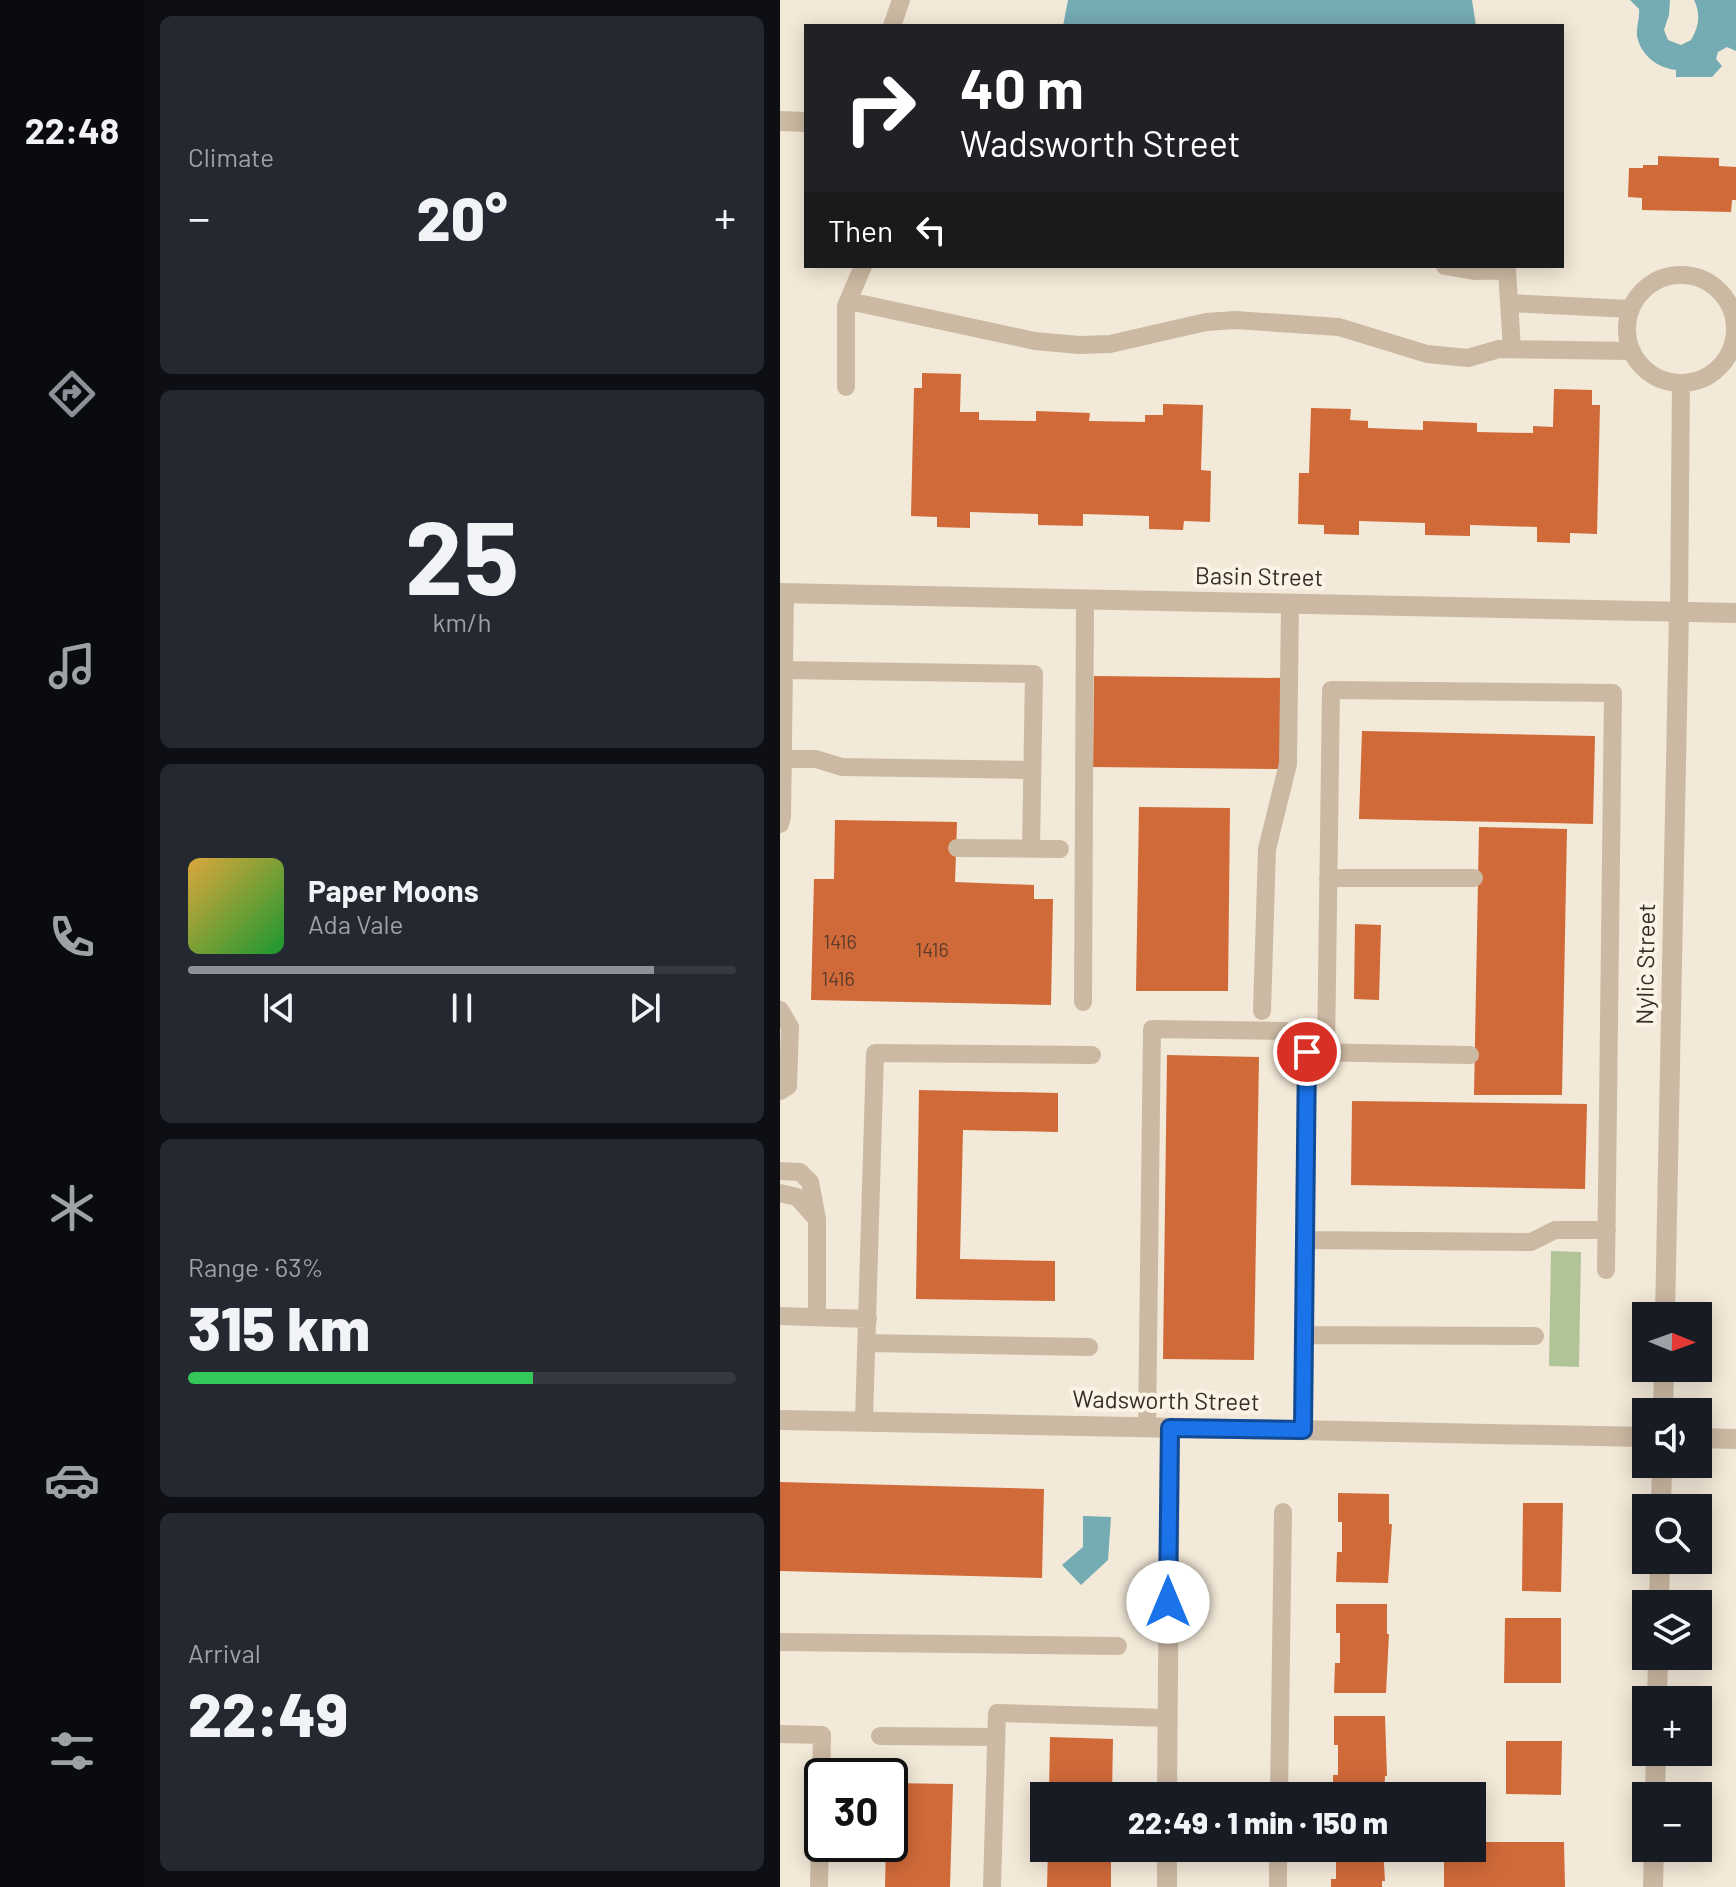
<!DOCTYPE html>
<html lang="en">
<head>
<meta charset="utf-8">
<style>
  body { margin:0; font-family:Barlow,sans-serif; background:#242831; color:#f1f3f6; height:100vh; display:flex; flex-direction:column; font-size:30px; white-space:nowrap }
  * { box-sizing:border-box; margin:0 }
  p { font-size:26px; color:#9ea1a6 }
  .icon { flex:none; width:44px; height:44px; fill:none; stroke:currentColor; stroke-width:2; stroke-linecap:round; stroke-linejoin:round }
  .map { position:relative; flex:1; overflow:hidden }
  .details { display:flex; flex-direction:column; gap:16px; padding:16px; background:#0d0f14; width:636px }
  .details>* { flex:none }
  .top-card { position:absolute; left:24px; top:24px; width:760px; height:244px; border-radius:0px; box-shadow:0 4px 20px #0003; background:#202124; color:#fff; overflow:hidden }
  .needle { width:52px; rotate:91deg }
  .fabs { position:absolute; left:852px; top:1302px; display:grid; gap:16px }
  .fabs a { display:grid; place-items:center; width:80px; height:80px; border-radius:0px; background:#171b24; box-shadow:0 4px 20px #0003; font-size:40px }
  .speed { position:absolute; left:24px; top:1758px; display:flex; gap:16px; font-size:40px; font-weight:700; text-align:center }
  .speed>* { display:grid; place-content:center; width:104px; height:104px; border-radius:50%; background:#171b24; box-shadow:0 4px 20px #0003; line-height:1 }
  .speed .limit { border:4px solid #111; border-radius:12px; background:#fff; color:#111 }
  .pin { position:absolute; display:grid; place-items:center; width:68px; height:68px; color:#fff; margin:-34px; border:4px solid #fff; border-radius:50%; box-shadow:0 2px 8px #0007 }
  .me { position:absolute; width:88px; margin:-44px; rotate:0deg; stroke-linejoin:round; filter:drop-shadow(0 0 6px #0008) }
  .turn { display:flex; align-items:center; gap:28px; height:168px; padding:0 24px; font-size:36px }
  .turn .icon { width:104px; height:104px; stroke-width:2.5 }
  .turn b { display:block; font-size:56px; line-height:68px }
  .then { display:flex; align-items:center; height:76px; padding:0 24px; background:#0003; gap:16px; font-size:30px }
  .big { font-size:60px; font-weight:800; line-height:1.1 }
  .details .card { flex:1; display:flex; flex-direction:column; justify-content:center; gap:12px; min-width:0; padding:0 28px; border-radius:12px; background:#242831 }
  .details .dial { align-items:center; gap:0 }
  .dial b { font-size:104px; line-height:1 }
  .song { display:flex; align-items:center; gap:24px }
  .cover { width:96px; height:96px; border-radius:12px; background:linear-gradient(135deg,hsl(40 70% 55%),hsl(130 70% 35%)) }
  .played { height:8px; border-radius:4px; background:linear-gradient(90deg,#8c9099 85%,#363941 85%) }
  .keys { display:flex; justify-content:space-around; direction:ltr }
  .heat { display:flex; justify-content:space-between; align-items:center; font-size:44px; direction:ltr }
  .charge { height:12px; border-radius:6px; background:linear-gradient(90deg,#34c759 63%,#363941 0) }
  .trip { position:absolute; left:250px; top:1782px; width:456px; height:80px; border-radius:0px; background:#171b24; box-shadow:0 4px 20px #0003; font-weight:800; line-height:80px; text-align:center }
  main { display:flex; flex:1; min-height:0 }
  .tabs { display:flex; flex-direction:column; width:144px; justify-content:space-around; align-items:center; background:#090b0e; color:#9ea1a6 }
  .tabs .icon { width:56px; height:56px }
  .tabs .active { color:#8c9099 }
  .tabs b { font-size:36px; color:#f1f3f6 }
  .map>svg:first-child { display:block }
  .green { fill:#b1c497 }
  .water { fill:#75abb3 }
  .building { fill:#d16a39 }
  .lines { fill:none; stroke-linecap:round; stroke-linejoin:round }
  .service { stroke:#ccb9a3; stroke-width:18 }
  .minor { stroke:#ccb9a3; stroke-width:20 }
  .tertiary { stroke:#ccb9a3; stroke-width:20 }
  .route-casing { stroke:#114b97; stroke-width:20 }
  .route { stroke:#1a73e8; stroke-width:14 }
  .labels { text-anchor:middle; stroke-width:8; stroke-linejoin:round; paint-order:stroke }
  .number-label { font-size:20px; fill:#5e3c2b }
  .street-label { font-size:24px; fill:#372d26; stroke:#fbf3e5 }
</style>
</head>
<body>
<main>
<nav class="tabs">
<b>22:48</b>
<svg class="icon active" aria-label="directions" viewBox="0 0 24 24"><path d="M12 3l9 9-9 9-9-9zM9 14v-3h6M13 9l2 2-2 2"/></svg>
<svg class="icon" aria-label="music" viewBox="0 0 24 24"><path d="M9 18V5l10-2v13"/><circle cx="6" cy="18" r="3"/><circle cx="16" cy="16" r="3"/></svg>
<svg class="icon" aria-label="phone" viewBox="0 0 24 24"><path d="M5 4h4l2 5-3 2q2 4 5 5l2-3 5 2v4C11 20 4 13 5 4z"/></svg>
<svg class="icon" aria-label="climate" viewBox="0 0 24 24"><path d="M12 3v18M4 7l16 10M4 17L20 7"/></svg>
<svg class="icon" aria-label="car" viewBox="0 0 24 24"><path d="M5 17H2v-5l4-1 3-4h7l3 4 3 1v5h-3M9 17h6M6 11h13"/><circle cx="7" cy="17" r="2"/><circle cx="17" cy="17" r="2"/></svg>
<svg class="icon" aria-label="filters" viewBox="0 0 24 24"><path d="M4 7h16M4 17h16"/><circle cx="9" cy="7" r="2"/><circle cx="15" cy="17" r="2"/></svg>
</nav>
<section class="details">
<div class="card"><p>Climate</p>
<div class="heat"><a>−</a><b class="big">20°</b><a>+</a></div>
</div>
<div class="card dial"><b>25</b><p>km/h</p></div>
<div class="card">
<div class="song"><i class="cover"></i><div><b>Paper Moons</b><p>Ada Vale</p></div></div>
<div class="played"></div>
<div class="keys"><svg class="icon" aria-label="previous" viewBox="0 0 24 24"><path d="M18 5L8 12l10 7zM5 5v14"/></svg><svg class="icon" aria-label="pause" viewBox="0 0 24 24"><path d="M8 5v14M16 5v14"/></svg><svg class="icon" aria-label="next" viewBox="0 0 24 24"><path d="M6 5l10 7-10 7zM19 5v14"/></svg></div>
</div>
<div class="card"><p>Range · 63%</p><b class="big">315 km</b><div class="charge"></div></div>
<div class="card"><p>Arrival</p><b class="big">22:49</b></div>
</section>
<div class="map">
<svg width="956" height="1887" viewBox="0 0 956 1887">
  <rect width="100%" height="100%" fill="#f3e9d8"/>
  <path class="green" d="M 771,1251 L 801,1252 L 799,1367 L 769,1366 Z"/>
  <path class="water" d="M 288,0 L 692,0 L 696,26 L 283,26 Z
    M 850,0 L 890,0 L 889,15 L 884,30 L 888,40 L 901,45 L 911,40 C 919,27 921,14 914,0 L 956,0 L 956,51 L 947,47 L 938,52 L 936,59 L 942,66 L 932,77 L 896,77 L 896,70 C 878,68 861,56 857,36 C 856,27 860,18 859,9 Z
    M 303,1516 L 331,1517 L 328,1560 L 301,1585 L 282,1565 L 303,1547 Z"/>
  <path class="building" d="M 878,156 L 939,158 L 939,166 L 956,167 L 956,200 L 952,200 L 951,212 L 862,210 L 862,198 L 848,197 L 849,168 L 863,168 L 863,165 L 878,165 Z
    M 142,373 L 181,374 L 180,412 L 199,412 L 199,420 L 256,421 L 256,411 L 310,413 L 309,421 L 365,422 L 365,415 L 383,415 L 383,404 L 423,405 L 421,470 L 431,471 L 430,522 L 404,521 L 403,530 L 369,529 L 369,516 L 303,514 L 303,526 L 258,525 L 258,514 L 190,512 L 190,528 L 157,527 L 157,517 L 131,516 L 134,388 L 142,388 Z
    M 774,389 L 812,390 L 812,405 L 820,405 L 817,534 L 790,533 L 790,543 L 757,542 L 757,527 L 690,525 L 690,536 L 645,535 L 645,523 L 579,521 L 579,535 L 544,534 L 544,525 L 518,524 L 519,473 L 529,473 L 531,408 L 571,409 L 570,420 L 588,421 L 588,428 L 643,430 L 643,421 L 697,423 L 697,432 L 753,433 L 753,426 L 773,427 Z
    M 314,676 L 502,678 L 501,769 L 313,767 Z
    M 582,731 L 815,736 L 813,824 L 579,819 Z
    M 359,807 L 450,808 L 448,991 L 356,991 Z
    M 55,820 L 177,822 L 175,882 L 254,885 L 254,899 L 273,899 L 271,1005 L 31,1000 L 34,879 L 54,879 Z
    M 699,827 L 787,829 L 782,1095 L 694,1095 Z
    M 575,924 L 601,925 L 599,1000 L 574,999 Z
    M 387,1055 L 479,1057 L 474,1360 L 383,1359 Z
    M 139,1090 L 278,1093 L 278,1132 L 183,1130 L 180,1259 L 275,1261 L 275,1301 L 136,1299 Z
    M 572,1101 L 807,1104 L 805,1189 L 571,1185 Z
    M 0,1482 L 264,1489 L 262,1578 L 0,1571 Z
    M 558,1493 L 609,1494 L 609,1524 L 612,1524 L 608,1583 L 556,1582 L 557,1552 L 562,1552 L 562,1522 L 558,1522 Z
    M 743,1503 L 783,1503 L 781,1592 L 742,1591 Z
    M 556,1604 L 607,1604 L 607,1634 L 609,1634 L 606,1693 L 554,1693 L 555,1663 L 560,1663 L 560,1633 L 556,1633 Z
    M 725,1618 L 781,1618 L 781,1683 L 724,1683 Z
    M 554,1716 L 605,1716 L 607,1776 L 605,1776 L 604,1796 L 553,1796 L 553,1775 L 558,1775 L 558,1745 L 554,1745 Z
    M 270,1737 L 333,1739 L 332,1796 L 269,1796 Z
    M 726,1741 L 782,1741 L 781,1795 L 726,1794 Z
    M 110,1783 L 173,1784 L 170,1887 L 105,1887 L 106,1844 L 110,1844 Z
    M 692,1842 L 784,1842 L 785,1887 L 664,1887 L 664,1848 L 692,1848 Z
    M 268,1848 L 331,1848 L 331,1887 L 267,1887 Z
    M 556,1848 L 603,1848 L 605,1881 L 602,1881 L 602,1887 L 551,1887 L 551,1879 L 556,1879 Z"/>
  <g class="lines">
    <path class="service" d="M 112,26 L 121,0
      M 665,266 L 694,271 L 727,270 L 732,349
      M847 329a54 54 0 1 1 108 0a54 54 0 1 1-108 0Z
      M 69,301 L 255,341 L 299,345 L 330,344 L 426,322 L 455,320 L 559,327 L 647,354 L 688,358 L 719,349 L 852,351
      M 729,303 L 851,309
      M 66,387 L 66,306 L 83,266
      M 899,612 L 901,383
      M 4,670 L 254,674 L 251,849
      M 3,759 L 36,759 L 62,767 L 252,770
      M 0,824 L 2,817 L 5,593
      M 177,848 L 280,849
      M 548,878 L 694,878
      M 303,1002 L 305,600
      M 0,1010 L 10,1027 L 8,1086 L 0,1091
      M 482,1011 L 487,849 L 508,764 L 510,604
      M 546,1052 L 551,690 L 833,693 L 826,1270
      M 0,1171 L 20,1172 L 30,1182 L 37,1219 L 37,1317
      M 0,1193 L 17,1197 L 35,1217
      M 524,1240 L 751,1242 L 775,1230 L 827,1230
      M 0,1316 L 88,1319
      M 525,1335 L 755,1336
      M 87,1343 L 309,1347
      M 84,1421 L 95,1053 L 312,1055
      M 367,1427 L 372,1029 L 505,1031 L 527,1052 L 690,1055
      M 523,1430 L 527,1052
      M 0,1642 L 338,1646
      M 0,1734 L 42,1735 L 39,1887
      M 100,1736 L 216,1737
      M 499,1796 L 503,1512
      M 212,1887 L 217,1713 L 387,1718
      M 498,1887 L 498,1848"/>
    <path class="minor" d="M 0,121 L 26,122
      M 885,1316 L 899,612
      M 883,1412 L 884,1368
      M 0,1420 L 866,1437
      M 918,1438 L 956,1439
      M 881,1508 L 882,1464
      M 879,1604 L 880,1560
      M 877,1700 L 878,1656
      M 387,1796 L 390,1428
      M 875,1796 L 876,1752
      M 387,1848 L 387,1887
      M 873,1887 L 874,1848"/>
    <path class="tertiary" d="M 0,593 L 956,613"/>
  </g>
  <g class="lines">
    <g class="route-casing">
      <path id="route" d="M 388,1602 L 390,1428 L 523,1430 L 527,1052"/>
    </g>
    <use href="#route" class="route"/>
  </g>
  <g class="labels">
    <g class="number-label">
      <text x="60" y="949">1416</text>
      <text x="152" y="957">1416</text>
      <text x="58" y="986">1416</text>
    </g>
    <g class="street-label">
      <text transform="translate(479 577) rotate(1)" y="8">Basin Street</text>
      <text transform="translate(866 964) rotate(-89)" y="8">Nylic Street</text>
      <text transform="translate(386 1401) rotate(1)" y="8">Wadsworth Street</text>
    </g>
  </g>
</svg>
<div class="fabs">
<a><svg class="needle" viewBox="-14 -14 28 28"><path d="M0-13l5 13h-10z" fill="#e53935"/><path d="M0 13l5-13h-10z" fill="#9ea1a6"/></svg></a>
<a><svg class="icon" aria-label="sound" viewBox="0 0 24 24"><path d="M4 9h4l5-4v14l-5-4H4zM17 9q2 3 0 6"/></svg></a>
<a><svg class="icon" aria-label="search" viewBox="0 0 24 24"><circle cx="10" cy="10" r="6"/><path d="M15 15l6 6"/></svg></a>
<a><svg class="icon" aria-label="layers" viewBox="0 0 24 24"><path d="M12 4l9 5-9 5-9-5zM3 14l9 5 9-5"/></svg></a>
<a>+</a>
<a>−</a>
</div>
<div class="speed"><div class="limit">30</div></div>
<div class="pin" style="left:527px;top:1052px;background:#d93025"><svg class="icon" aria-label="arrive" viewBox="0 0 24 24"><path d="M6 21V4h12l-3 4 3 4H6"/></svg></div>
<svg class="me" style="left:388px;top:1602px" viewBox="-20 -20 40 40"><circle r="19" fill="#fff"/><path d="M0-13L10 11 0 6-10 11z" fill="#1a73e8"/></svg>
<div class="trip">22:49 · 1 min · 150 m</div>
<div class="top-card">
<div class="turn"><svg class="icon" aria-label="right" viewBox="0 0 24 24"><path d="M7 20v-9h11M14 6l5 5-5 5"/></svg><div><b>40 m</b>Wadsworth Street</div></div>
<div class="then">Then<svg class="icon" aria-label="left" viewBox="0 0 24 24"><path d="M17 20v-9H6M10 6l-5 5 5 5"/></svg></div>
</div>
</div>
</main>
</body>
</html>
